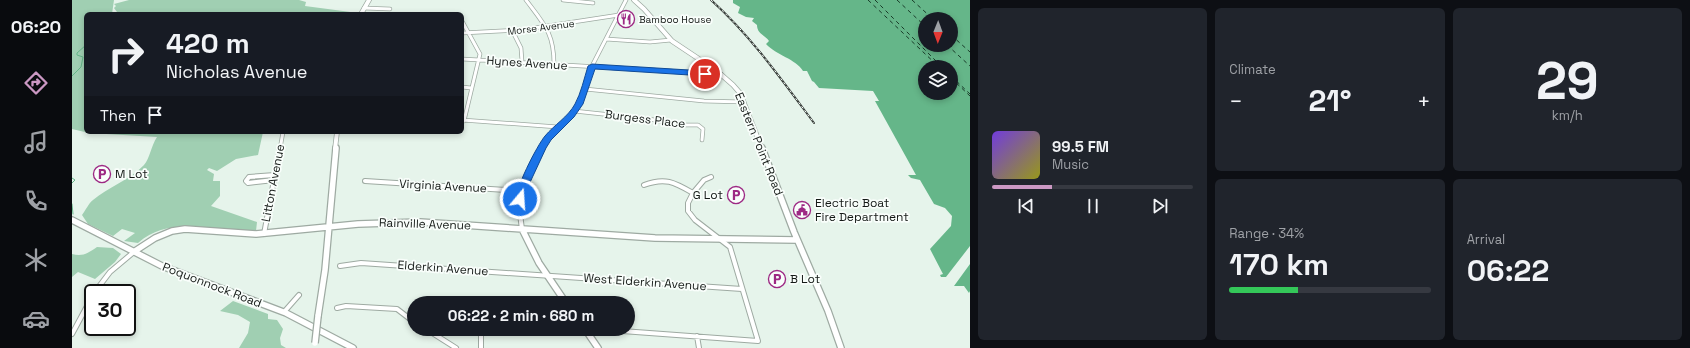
<!DOCTYPE html>
<html lang="en">
<head>
<meta charset="utf-8">
<style>
  body { margin:0; font-family:"Space Grotesk",sans-serif; background:#20242c; color:#f1f3f6; height:100vh; display:flex; flex-direction:column; font-size:15px; white-space:nowrap }
  * { box-sizing:border-box; margin:0 }
  p { font-size:13px; color:#9ea1a6 }
  .icon { flex:none; width:22px; height:22px; fill:none; stroke:currentColor; stroke-width:2; stroke-linecap:round; stroke-linejoin:round }
  .map { position:relative; flex:1; overflow:hidden }
  .drawer { display:flex; flex-direction:column; gap:8px; padding:8px; background:#0d0f14; width:720px }
  .drawer>* { flex:none }
  .top-card { position:absolute; left:12px; top:12px; width:380px; height:122px; border-radius:6px; box-shadow:0 2px 6px #0003; background:#171b24; color:#f1f3f6; overflow:hidden }
  .needle { width:26px; rotate:181deg }
  .controls { position:absolute; left:846px; top:12px; display:grid; gap:8px }
  .controls a { display:grid; place-items:center; width:40px; height:40px; border-radius:50%; background:#171b24; box-shadow:0 2px 6px #0003; font-size:20px }
  .speed { position:absolute; left:12px; top:284px; display:flex; gap:8px; font-size:20px; font-weight:700; text-align:center }
  .speed>* { display:grid; place-content:center; width:52px; height:52px; border-radius:50%; background:#171b24; box-shadow:0 2px 6px #0003; line-height:1 }
  .speed .limit { border:2px solid #111; border-radius:6px; background:#fff; color:#111 }
  .pin { position:absolute; display:grid; place-items:center; width:34px; height:34px; color:#fff; margin:-17px; border:2px solid #fff; border-radius:50%; box-shadow:0 1px 4px #0007 }
  .me { position:absolute; width:44px; margin:-22px; rotate:18deg; stroke-linejoin:round; filter:drop-shadow(0 0 3px #0008) }
  .turn { display:flex; align-items:center; gap:14px; height:84px; padding:0 16px; font-size:18px }
  .turn .icon { width:52px; height:52px; stroke-width:2.5 }
  .turn b { display:block; font-size:28px; line-height:34px }
  .then { display:flex; align-items:center; height:38px; padding:0 16px; background:#0003; gap:8px; font-size:15px }
  .big { font-size:30px; font-weight:700; line-height:1.1 }
  .drawer .tile { flex:1; display:flex; flex-direction:column; justify-content:center; gap:6px; min-width:0; padding:0 14px; border-radius:6px; background:#20242c }
  .drawer .dial { align-items:center; gap:0 }
  .dial b { font-size:52px; line-height:1 }
  .song { display:flex; align-items:center; gap:12px }
  .cover { width:48px; height:48px; border-radius:6px; background:linear-gradient(135deg,hsl(260 70% 55%),hsl(60 70% 35%)) }
  .played { height:4px; border-radius:2px; background:linear-gradient(90deg,#cb98c3 30%,#363941 30%) }
  .keys { display:flex; justify-content:space-around; direction:ltr }
  .heat { display:flex; justify-content:space-between; align-items:center; font-size:22px; direction:ltr }
  .charge { height:6px; border-radius:3px; background:linear-gradient(90deg,#34c759 34%,#363941 0) }
  .drawer .tiles { flex:1; display:grid; gap:8px; grid-template-columns:repeat(3,1fr) }
  .tile:first-child { grid-row:span 2 }
  .trip { position:absolute; left:335px; top:296px; width:228px; height:40px; border-radius:20px; background:#171b24; box-shadow:0 2px 6px #0003; font-weight:700; line-height:40px; text-align:center }
  main { display:flex; flex:1; min-height:0 }
  .tabs { display:flex; flex-direction:column; width:72px; justify-content:space-around; align-items:center; background:#090b0e; color:#9ea1a6 }
  .tabs .icon { width:28px; height:28px }
  .tabs .active { color:#cb98c3 }
  .tabs b { font-size:18px; color:#f1f3f6 }
  .map>svg:first-child { display:block }
  .green { fill:#a0cfb2 }
  .water { fill:#65b689; fill-rule:evenodd }
  .lines { fill:none; stroke-linecap:round; stroke-linejoin:round }
  .stream { stroke:#65b689; stroke-width:1 }
  .ferry { stroke:#193c29; stroke-width:1; stroke-dasharray:4 3.5; stroke-linecap:butt }
  .street-far1-casing { stroke:#9eaaa2; stroke-width:4.5 }
  .street-casing { stroke:#9eaaa2; stroke-width:6 }
  .secondary-far1-casing { stroke:#9eaaa2; stroke-width:5.5 }
  .secondary-casing { stroke:#9eaaa2; stroke-width:8 }
  .street-far1 { stroke:#fff; stroke-width:3 }
  .street { stroke:#fff; stroke-width:4 }
  .secondary-far1 { stroke:#fff; stroke-width:4 }
  .secondary { stroke:#fff; stroke-width:5.5 }
  .rail-casing { stroke:#353b37; stroke-width:2 }
  .rail { stroke:#f9fefb; stroke-width:1; stroke-dasharray:2.5; stroke-linecap:butt }
  .secondary-bridge-casing { stroke:#9eaaa2; stroke-width:8; stroke-linecap:butt }
  .secondary-bridge { stroke:#fff; stroke-width:5.5 }
  .route { fill:#1a73e8; stroke:#114b97 }
  .labels { text-anchor:middle; stroke-width:3.5; stroke-linejoin:round; paint-order:stroke }
  .far-poi-label { font-size:10px; fill:#141916; stroke:#f9fefb; text-anchor:start }
  .far-street-label { font-size:10px; fill:#141916; stroke:#f9fefb }
  .street-label { font-size:12px; fill:#141916; stroke:#f9fefb }
  .poi-label { font-size:12px; fill:#141916; stroke:#f9fefb; text-anchor:start }
</style>
</head>
<body>
<main>
<nav class="tabs">
<b>06:20</b>
<svg class="icon active" aria-label="directions" viewBox="0 0 24 24"><path d="M12 3l9 9-9 9-9-9zM9 14v-3h6M13 9l2 2-2 2"/></svg>
<svg class="icon" aria-label="music" viewBox="0 0 24 24"><path d="M9 18V5l10-2v13"/><circle cx="6" cy="18" r="3"/><circle cx="16" cy="16" r="3"/></svg>
<svg class="icon" aria-label="phone" viewBox="0 0 24 24"><path d="M5 4h4l2 5-3 2q2 4 5 5l2-3 5 2v4C11 20 4 13 5 4z"/></svg>
<svg class="icon" aria-label="climate" viewBox="0 0 24 24"><path d="M12 3v18M4 7l16 10M4 17L20 7"/></svg>
<svg class="icon" aria-label="car" viewBox="0 0 24 24"><path d="M5 17H2v-5l4-1 3-4h7l3 4 3 1v5h-3M9 17h6M6 11h13"/><circle cx="7" cy="17" r="2"/><circle cx="17" cy="17" r="2"/></svg>
</nav>
<div class="map">
<svg width="898" height="348" viewBox="0 0 898 348">
  <rect width="100%" height="100%" fill="#e6f4eb"/>
  <path class="green" d="M 0,0 L 42,0 L 40,14 L 14,14 L 14,132 L 191,132 L 186,155 L 164,159 L 145,171 L 137,168 L 135,170 L 142,174 L 141,181 L 148,181 L 148,196 L 139,206 L 185,222 L 184,231 C 175,231 167,231 159,231 C 125,228 94,219 66,243 L 52,241 L 63,233 L 50,229 L 41,236 L 16,224 L 10,215 C 14,210 16,204 21,200 C 36,187 58,180 72,165 C 78,158 79,146 85,137 L 17,133 L 0,129 Z
    M 57,0 L 227,0 L 234,2 L 233,6 L 286,13 L 43,14 L 45,12 L 42,8 L 44,6 L 42,4 Z
    M 25,247 L 41,248 L 49,254 L 43,262 L 23,279 L 6,272 L 0,277 L 0,254 C 11,257 16,253 25,247 Z
    M 161,301 L 196,314 L 196,319 L 205,320 L 211,329 L 208,338 L 209,345 L 214,348 L 167,348 L 176,333 L 178,322 L 166,315 L 148,311 Z"/>
  <path class="water" d="M 661,0 L 898,0 L 898,246 L 874,277 L 869,277 L 868,275 L 871,274 L 858,249 L 879,226 L 880,216 L 873,208 L 862,204 L 848,180 L 839,178 L 836,175 L 844,175 L 803,101 L 807,101 L 801,91 L 747,88 L 742,82 L 740,81 L 735,71 L 731,71 C 724,59 704,55 694,44 L 697,41 C 693,35 685,34 685,25 L 680,21 L 682,18 L 674,17 L 666,13 L 668,7 L 661,3 ZM 853,19 L 879,19 L 879,45 L 853,45 ZM 853,67 L 879,67 L 879,93 L 853,93 Z
    M 898,264 L 898,291 L 897,293 L 892,286 L 882,286 Z"/>
  <g class="lines">
    <path class="stream" d="M 0,76 L 9,67 L 11,57 L 5,55 L 5,53 L 14,45
      M 0,178 L 3,180 L 0,183
      M 0,204 L 1,214"/>
    <path class="ferry" d="M 796,0 L 867,67
      M 803,0 L 870,67
      M 825,0 L 853,26
      M 840,0 L 861,19
      M 879,35 L 898,52
      M 875,45 L 898,66
      M 879,76 L 898,94
      M 879,78 L 898,96"/>
    <g class="street-far1-casing">
      <path id="street-far1" d="M 454,0 C 472,24 482,33 482,64
        M 491,0 L 521,3
        M 292,8 L 318,9
        M 390,21 L 408,54 L 392,121
        M 441,32 L 449,48 L 450,62
        M 390,33 L 449,30 L 547,15
        M 534,39 L 578,42 L 599,40
        M 390,59 L 649,74
        M 390,87 L 399,88
        M 513,89 L 632,101 L 672,102
        M 502,111 L 577,119 L 608,125 L 626,125 L 631,129 L 630,140
        M 390,120 L 486,127
        M 208,149 L 211,132
        M 470,149 L 476,138 L 499,115 L 507,104 L 520,66 L 554,0"/>
    </g>
    <g class="street-casing">
      <path id="street" d="M 202,180 L 176,183 L 174,181 L 177,177 L 203,175
        M 293,181 L 449,191
        M 572,185 C 593,177 602,182 621,193
        M 450,229 L 447,207 L 449,191 L 471,148
        M 192,234 L 208,148
        M 268,266 L 289,263 L 670,289
        M 22,293 L 38,272 L 63,251
        M 265,308 L 274,306 L 325,309 L 342,322
        M 212,312 L 227,295
        M 354,329 L 384,348
        M 409,329 L 409,348
        M 523,329 L 686,341 L 658,247 L 623,220 L 616,211 L 616,203 L 621,193 L 632,180 L 639,177
        M 0,334 L 21,295
        M 625,336 L 627,348"/>
    </g>
    <g class="secondary-far1-casing">
      <path id="secondary-far1" d="M 562,0 L 572,9 L 600,41 L 645,71 L 661,85 L 668,93 L 690,149
        M 289,14 L 297,0
        M 263,149 L 265,132"/>
    </g>
    <g class="secondary-casing">
      <path id="secondary" d="M 690,148 L 722,232 L 756,311 L 769,348
        M 0,220 L 90,266 L 214,313 L 281,348
        M 450,229 L 467,263 L 494,303
        M 63,251 L 83,238 L 100,231 L 113,229 L 184,234 L 286,224 L 348,222 L 583,238 L 725,240
        M 246,316 L 253,270 L 264,148
        M 513,329 L 526,348"/>
    </g>
    <use href="#street-far1" class="street-far1"/>
    <use href="#street" class="street"/>
    <use href="#secondary-far1" class="secondary-far1"/>
    <use href="#secondary" class="secondary"/>
    <g class="rail-casing">
      <path id="rail" d="M 639,0 C 679,36 710,80 742,123"/>
    </g>
    <use href="#rail" class="rail"/>
    <g class="secondary-bridge-casing">
      <path id="secondary-bridge" d="M 243,343 L 246,316"/>
    </g>
    <use href="#secondary-bridge" class="secondary-bridge"/>
  </g>
  <path class="route" d="M 520,64 L 633,71 L 637,74 L 633,76 L 523,69 L 511,104 L 502,117 L 479,140 L 474,148 L 454,191 L 451,202 L 445,202 C 440,193 466,144 473,136 C 482,125 496,117 503,104 C 509,93 512,79 516,66 Z"/>
  <defs>
    <g id="restaurant-ring" transform="scale(0.9)"><circle r="9.5" fill="#f9fefb" stroke="#9d2984" stroke-width="1.5"/><path d="M-5-6h1v4h1v-4h1v4h1v-4h1v5L-1.5 .5V6h-2V.5L-5-1ZM5-6V6H3V1.5H1.5Q1.5-4 5-6Z" fill="#9d2984"/></g>
    <g id="parking-ring" transform="scale(0.9)"><circle r="9.5" fill="#f9fefb" stroke="#9d2984" stroke-width="1.5"/><path d="M-3.5-5.5H1a3.5 3.5 0 0 1 0 7H-1V5.5H-3.5ZM-1-3.4V-.6H.8a1.4 1.4 0 0 0 0-2.8Z" fill="#9d2984"/></g>
    <g id="civic-ring" transform="scale(0.9)"><circle r="9.5" fill="#f9fefb" stroke="#9d2984" stroke-width="1.5"/><path d="M-.6-6.5H3V-4.5H.6V-3L4-1V1h2V6H-6V1h2V-1L-.6-3ZM-1.2 2.5V6h2.4V2.5Z" fill="#9d2984"/></g>
  </defs>
  <g fill-rule="evenodd">
    <use href="#restaurant-ring" x="554" y="19"/>
    <use href="#parking-ring" x="30" y="174"/>
    <use href="#parking-ring" x="664" y="195"/>
    <use href="#civic-ring" x="730" y="210"/>
    <use href="#parking-ring" x="705" y="279"/>
  </g>
  <g class="labels">
    <g class="far-poi-label">
      <text x="567" y="23">Bamboo House</text>
    </g>
    <g class="far-street-label">
      <text transform="translate(469 27) rotate(-7)" y="4">Morse Avenue</text>
    </g>
    <g class="street-label">
      <text transform="translate(455 63) rotate(4)" y="4">Hynes Avenue</text>
      <text transform="translate(573 119) rotate(7)" y="4">Burgess Place</text>
      <text transform="translate(687 144) rotate(68)" y="4">Eastern Point Road</text>
      <text transform="translate(201 183) rotate(-79)" y="4">Litton Avenue</text>
      <text transform="translate(371 186) rotate(3)" y="4">Virginia Avenue</text>
      <text transform="translate(353 224) rotate(2)" y="4">Rainville Avenue</text>
      <text transform="translate(371 268) rotate(4)" y="4">Elderkin Avenue</text>
      <text transform="translate(573 282) rotate(4)" y="4">West Elderkin Avenue</text>
      <text transform="translate(140 285) rotate(21)" y="4">Poquonnock Road</text>
    </g>
    <g class="poi-label">
      <text x="43" y="178">M Lot</text>
      <text x="651" y="199" text-anchor="end">G Lot</text>
      <text x="743" y="207">Electric Boat<tspan x="743" dy="14">Fire Department</tspan></text>
      <text x="718" y="283">B Lot</text>
    </g>
  </g>
</svg>
<div class="controls">
<a><svg class="needle" viewBox="-14 -14 28 28"><path d="M0-13l5 13h-10z" fill="#e53935"/><path d="M0 13l5-13h-10z" fill="#9ea1a6"/></svg></a>
<a><svg class="icon" aria-label="layers" viewBox="0 0 24 24"><path d="M12 4l9 5-9 5-9-5zM3 14l9 5 9-5"/></svg></a>
</div>
<div class="speed"><div class="limit">30</div></div>
<div class="pin" style="left:633px;top:74px;background:#d93025"><svg class="icon" aria-label="arrive" viewBox="0 0 24 24"><path d="M6 21V4h12l-3 4 3 4H6"/></svg></div>
<svg class="me" style="left:448px;top:199px" viewBox="-20 -20 40 40"><circle r="17" fill="#1a73e8" stroke="#fff" stroke-width="3"/><path d="M0-11L8 9 0 5-8 9z" fill="#fff"/></svg>
<div class="trip">06:22 · 2 min · 680 m</div>
<div class="top-card">
<div class="turn"><svg class="icon" aria-label="right" viewBox="0 0 24 24"><path d="M7 20v-9h11M14 6l5 5-5 5"/></svg><div><b>420 m</b>Nicholas Avenue</div></div>
<div class="then">Then<svg class="icon" aria-label="arrive" viewBox="0 0 24 24"><path d="M6 21V4h12l-3 4 3 4H6"/></svg></div>
</div>
</div>
<section class="drawer">
<div class="tiles">
<div class="tile">
<div class="song"><i class="cover"></i><div><b>99.5 FM</b><p>Music</p></div></div>
<div class="played"></div>
<div class="keys"><svg class="icon" aria-label="previous" viewBox="0 0 24 24"><path d="M18 5L8 12l10 7zM5 5v14"/></svg><svg class="icon" aria-label="pause" viewBox="0 0 24 24"><path d="M8 5v14M16 5v14"/></svg><svg class="icon" aria-label="next" viewBox="0 0 24 24"><path d="M6 5l10 7-10 7zM19 5v14"/></svg></div>
</div>
<div class="tile"><p>Climate</p>
<div class="heat"><a>−</a><b class="big">21°</b><a>+</a></div>
</div>
<div class="tile dial"><b>29</b><p>km/h</p></div>
<div class="tile"><p>Range · 34%</p><b class="big">170 km</b><div class="charge"></div></div>
<div class="tile"><p>Arrival</p><b class="big">06:22</b></div>
</div>
</section>
</main>
</body>
</html>
